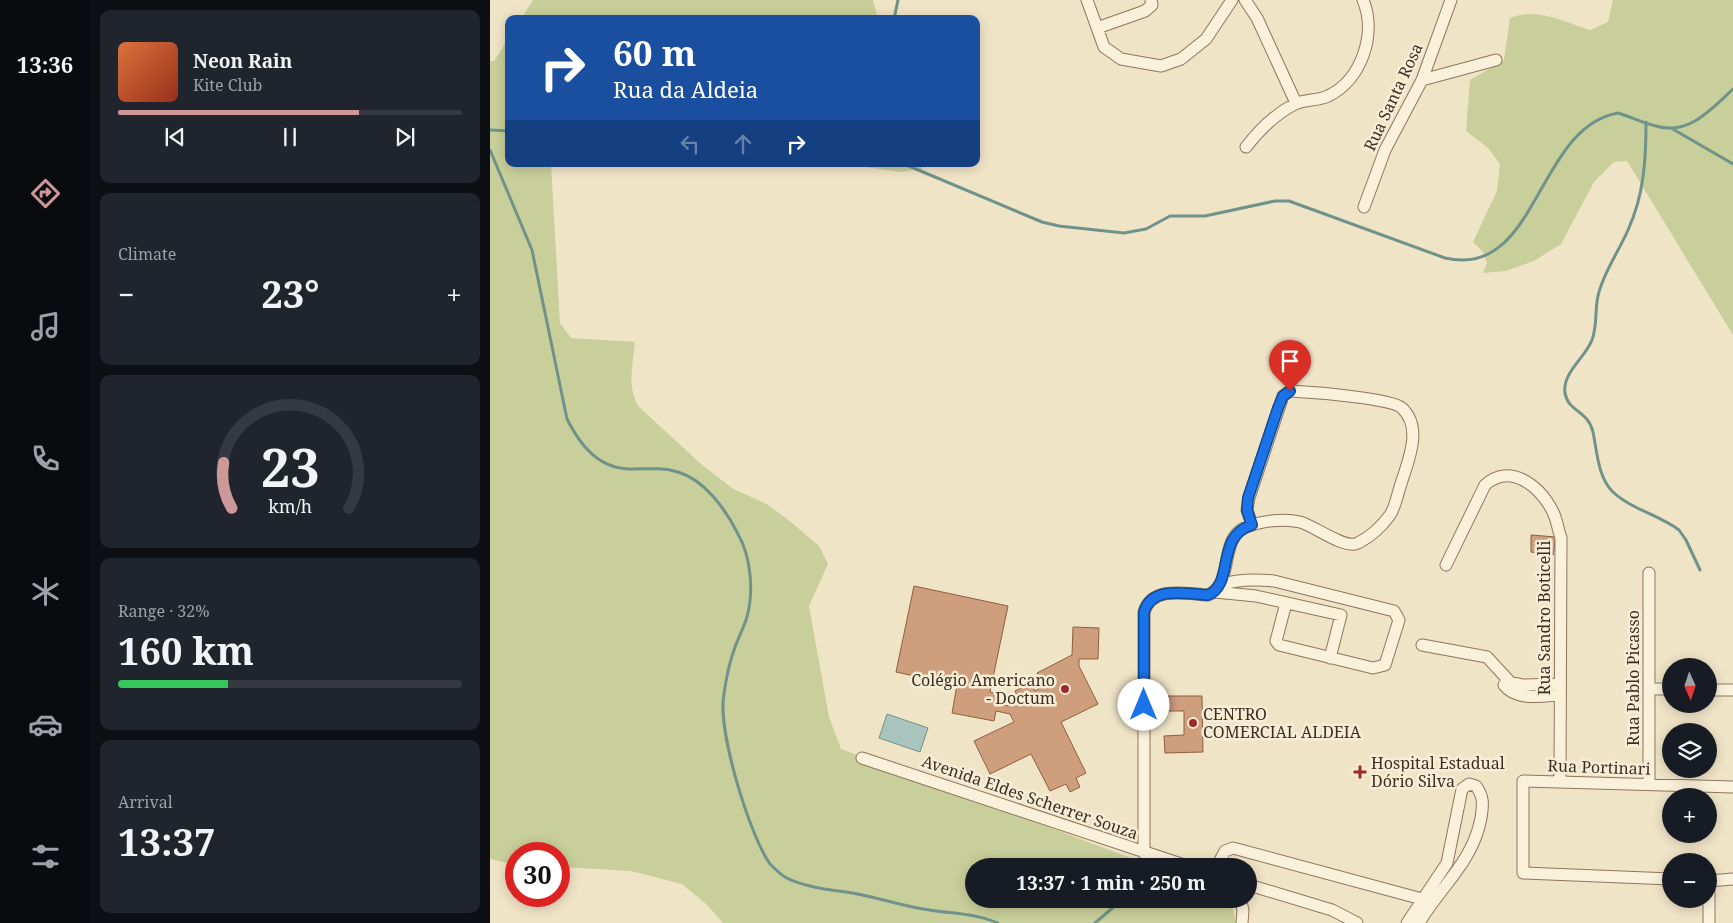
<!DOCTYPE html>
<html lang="en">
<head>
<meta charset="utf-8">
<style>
  body { margin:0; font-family:"Noto Serif",serif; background:#20242c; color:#f1f3f6; height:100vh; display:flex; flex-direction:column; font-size:19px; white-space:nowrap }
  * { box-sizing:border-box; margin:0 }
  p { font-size:16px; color:#9ea1a6 }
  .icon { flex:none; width:28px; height:28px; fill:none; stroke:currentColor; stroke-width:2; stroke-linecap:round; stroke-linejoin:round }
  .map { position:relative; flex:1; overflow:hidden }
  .drawer { display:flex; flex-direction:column; gap:10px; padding:10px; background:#0d0f14; width:400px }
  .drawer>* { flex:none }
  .hud { position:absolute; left:15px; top:15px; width:475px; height:152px; border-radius:10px; box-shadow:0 2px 12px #0003; background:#1a4fa0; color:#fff; overflow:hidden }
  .needle { width:32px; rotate:177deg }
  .controls { position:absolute; left:1172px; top:658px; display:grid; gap:10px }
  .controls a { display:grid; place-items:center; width:55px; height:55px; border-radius:50%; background:#171b24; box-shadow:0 2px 12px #0003; font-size:25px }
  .speed { position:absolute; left:15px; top:842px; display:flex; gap:10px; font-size:25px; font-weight:700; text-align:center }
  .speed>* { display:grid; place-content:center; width:65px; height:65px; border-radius:50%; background:#171b24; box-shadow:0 2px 12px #0003; line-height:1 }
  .speed .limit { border:8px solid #d22; background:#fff; color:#111 }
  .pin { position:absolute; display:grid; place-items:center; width:42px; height:42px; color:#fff; margin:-51px -21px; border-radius:50% 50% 50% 0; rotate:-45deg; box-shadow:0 0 5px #0007 }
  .pin .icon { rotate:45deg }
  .me { position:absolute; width:55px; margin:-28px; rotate:0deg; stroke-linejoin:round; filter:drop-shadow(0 0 4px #0008) }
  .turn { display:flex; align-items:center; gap:18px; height:105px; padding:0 25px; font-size:22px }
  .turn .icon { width:65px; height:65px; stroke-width:2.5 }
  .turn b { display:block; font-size:35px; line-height:42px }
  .lanes { display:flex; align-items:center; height:48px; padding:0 25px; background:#0003; justify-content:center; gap:25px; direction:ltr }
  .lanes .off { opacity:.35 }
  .big { font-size:38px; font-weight:700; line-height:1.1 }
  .drawer .tile { flex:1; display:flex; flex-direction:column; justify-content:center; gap:8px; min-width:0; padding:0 18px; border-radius:10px; background:#20242c }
  .drawer .dial { align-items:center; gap:0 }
  .dial svg { height:130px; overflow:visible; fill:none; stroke:#363941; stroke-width:7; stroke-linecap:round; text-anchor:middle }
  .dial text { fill:#f1f3f6; stroke:none }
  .song { display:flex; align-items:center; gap:15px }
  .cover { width:60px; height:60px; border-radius:8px; background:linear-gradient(135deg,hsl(20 70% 55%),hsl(10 70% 35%)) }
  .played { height:5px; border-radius:2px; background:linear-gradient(90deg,#cc989a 70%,#363941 70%) }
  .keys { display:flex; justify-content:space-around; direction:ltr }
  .heat { display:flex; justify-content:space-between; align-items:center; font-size:28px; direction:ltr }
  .charge { height:8px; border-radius:4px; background:linear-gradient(90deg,#34c759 32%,#363941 0) }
  .trip { position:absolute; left:475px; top:858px; width:292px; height:50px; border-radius:25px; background:#171b24; box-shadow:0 2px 12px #0003; font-weight:700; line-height:50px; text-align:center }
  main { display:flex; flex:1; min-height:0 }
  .menu { display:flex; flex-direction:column; width:90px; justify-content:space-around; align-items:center; background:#090b0e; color:#9ea1a6 }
  .menu .icon { width:35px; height:35px }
  .menu .on { color:#cc989a }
  .menu b { font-size:22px; color:#f1f3f6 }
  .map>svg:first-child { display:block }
  .green { fill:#c9cf9a }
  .water { fill:#a9c4bc; stroke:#6f938a }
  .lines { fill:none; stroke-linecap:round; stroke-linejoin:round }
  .stream { stroke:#6f938a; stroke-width:3 }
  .building { fill:#cf9e7c; stroke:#8d5f40 }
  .minor-casing { stroke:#8d765c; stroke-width:13 }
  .minor { stroke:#faf1db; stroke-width:11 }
  .route-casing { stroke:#114b97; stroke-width:12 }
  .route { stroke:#1a73e8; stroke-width:9 }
  .poi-dot { fill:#9e292a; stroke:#f7eed7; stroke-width:2 }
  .labels { text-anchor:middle; stroke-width:5; stroke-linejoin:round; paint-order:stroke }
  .street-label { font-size:16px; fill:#3d2e20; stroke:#f7eed7 }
  .poi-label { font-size:16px; fill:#3d2e20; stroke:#f7eed7; text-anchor:start }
</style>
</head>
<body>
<main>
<nav class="menu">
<b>13:36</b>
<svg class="icon on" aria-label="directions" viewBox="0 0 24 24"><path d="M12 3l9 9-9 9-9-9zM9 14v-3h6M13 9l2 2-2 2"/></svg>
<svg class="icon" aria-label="music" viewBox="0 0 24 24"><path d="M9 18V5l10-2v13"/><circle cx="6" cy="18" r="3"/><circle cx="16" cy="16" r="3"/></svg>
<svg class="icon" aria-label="phone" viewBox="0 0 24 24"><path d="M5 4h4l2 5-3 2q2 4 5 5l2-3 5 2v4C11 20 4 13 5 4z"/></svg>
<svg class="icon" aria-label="climate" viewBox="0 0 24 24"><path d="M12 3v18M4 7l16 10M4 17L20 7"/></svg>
<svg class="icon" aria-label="car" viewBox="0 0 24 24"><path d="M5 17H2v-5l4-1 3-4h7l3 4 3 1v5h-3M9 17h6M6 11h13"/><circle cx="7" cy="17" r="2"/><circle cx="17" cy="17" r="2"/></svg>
<svg class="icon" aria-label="filters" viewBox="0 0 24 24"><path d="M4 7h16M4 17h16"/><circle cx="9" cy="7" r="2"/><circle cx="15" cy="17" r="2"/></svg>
</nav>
<section class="drawer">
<div class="tile">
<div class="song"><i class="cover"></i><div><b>Neon Rain</b><p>Kite Club</p></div></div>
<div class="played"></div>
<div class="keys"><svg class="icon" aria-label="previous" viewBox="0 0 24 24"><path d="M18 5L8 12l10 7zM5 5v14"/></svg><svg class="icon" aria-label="pause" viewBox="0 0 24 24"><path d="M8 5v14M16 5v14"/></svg><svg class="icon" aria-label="next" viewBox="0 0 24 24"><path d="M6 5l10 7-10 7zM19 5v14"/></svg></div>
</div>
<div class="tile"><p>Climate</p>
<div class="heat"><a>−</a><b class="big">23°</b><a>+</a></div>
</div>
<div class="tile dial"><svg viewBox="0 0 100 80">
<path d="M14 69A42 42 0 1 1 86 69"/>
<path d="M14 69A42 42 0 0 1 9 41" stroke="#cc989a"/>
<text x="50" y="56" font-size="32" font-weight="700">23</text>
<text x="50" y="72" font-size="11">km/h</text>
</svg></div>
<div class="tile"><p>Range · 32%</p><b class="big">160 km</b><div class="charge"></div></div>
<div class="tile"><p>Arrival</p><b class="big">13:37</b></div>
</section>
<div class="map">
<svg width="1243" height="923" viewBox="0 0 1243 923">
  <rect width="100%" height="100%" fill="#f0e4c7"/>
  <path class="green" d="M 43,0 L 383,0 L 388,19 L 31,19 Z
    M 1123,0 L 1243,0 L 1243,335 L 1137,161 L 1124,162 L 1104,182 L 1071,244 L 1044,261 L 1016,271 L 993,273 L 997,263 L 993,252 L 983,242 L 1007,191 L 1010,164 L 998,148 L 976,131 L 980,80 L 1014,60 L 1020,18 C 1047,7 1074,22 1100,30 L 1118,22 Z
    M 19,38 L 19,164 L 61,164 L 70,323 L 81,338 L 145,342 C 143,364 137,386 148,406 L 211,464 L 242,488 L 278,505 L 301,522 L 329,546 L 338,564 L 319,606 L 339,717 L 351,749 L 662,866 L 484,866 L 484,899 L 737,899 L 742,906 L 746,923 L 233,923 L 216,904 L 192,884 L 141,871 L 69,867 L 69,854 L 26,854 L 26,865 L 0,859 L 0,61 L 4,61 Z
    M 356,164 L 434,164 L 431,169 L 410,172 Z"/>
  <path class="water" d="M 397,714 L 438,728 L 430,752 L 389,738 Z"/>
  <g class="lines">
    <path class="stream" d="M 404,19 L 408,0
      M 1156,122 C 1156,160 1154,195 1138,230 C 1129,251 1115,270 1109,292 C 1104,308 1108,324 1102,340 C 1095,358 1072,373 1075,393 C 1078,412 1098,410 1103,432 C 1107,451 1108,478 1123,492 C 1141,509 1169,515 1189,530 L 1196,540 L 1210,570
      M 1181,128 L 1243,164
      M 0,130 L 19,131
      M 0,150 L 42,250 L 77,419 C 90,445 108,468 139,469 C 156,469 172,467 188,472 C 215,480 236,510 248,534 C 261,557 264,591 257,617 C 254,627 249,636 245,647 C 240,661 236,678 234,694 C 227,729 259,834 280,864 C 284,868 290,874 295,877 C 312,887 343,890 362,893 C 386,897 409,905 433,909 C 459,914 483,912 508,923
      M 414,164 L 552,222 L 569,226 L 634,233 L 656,229 L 680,216 L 715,216 L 785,201 L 799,201 L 955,258 C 1048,280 1046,127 1128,113 C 1141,117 1153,123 1166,126 C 1198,136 1222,109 1243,89
      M 605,923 L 633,899"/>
  </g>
  <path class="building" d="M 1041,535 L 1066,537 L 1063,555 L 1041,552 Z
    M 424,586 L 518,606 L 500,692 L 508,694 L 507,703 L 518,706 L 529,700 L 525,691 L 541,683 L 545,691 L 554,686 L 547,673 L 582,655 L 583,627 L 609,628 L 608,659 L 589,659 L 589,666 L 608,704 L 571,722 L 596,773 L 586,778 L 590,787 L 580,792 L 576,784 L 560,791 L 541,754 L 500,774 L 484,741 L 524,722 L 520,714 L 506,711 L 504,721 L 462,713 L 467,685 L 406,672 Z
    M 674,696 L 712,696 L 713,752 L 675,753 L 674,736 L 694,735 L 694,711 L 674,711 Z"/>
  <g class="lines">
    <g class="minor-casing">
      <path id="minor" d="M 597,0 L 614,47 L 631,59 L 671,66 L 691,59 L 716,39 L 742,0
        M 755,0 L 767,18 L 806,103
        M 607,28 L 655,11 L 662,5 L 661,0
        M 932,80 L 1006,60
        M 756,147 C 770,129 785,114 805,104 C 815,99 828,101 838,96 C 872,80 887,33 873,0
        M 874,207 L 895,150 L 932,80 L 961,0
        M 956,565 L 995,485 C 1020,462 1050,486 1063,512 C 1067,520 1068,530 1071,538 L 1070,782
        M 729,585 C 748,579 765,579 784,581 L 904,611 L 909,620 L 895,665 L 883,668 L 789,645 L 786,641 L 796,603
        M 725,592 L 766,596 L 851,615 L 840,658
        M 932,645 L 997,657 L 1020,682 L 1033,685 L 1070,684
        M 1014,685 C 1026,701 1052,696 1070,695
        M 1160,689 L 1181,689
        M 1219,690 L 1243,690
        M 372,758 L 697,866
        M 1159,784 L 1159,573
        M 654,853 L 654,612 C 662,585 696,594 718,595 C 744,585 729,540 754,528 C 770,521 793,518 810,522 C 825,526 855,550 868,543 C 880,537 892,526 900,515 C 905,508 907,496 910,487 C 917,463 934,429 912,408 C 901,398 819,392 800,391 L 793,396 L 759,498 L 757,510 L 762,525
        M 727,866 L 735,851 L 743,848 L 932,899
        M 1181,879 L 1033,873 L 1033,781 L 1243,787
        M 1219,881 L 1243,879
        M 759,885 L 842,910 L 867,923
        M 750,899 L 753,910 L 752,923
        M 917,923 L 957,863 L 972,789 L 979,784 L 986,786 C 994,797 993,805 991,818 C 983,862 950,887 929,923
        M 1219,923 L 1219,881"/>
    </g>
    <use href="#minor" class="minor"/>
  </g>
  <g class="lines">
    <g class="route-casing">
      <path id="route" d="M 654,705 L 654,612 C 662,585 696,594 718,595 C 745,584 725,536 762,525 L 757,510 L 758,498 L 788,408 L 793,396 L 800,391"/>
    </g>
    <use href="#route" class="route"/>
  </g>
  <g class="poi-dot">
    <circle cx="575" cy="689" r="5"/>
    <circle cx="703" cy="723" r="5"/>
    <path d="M867.5 764.5h5v5h5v5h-5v5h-5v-5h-5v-5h5z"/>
  </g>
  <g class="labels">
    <g class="street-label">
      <text transform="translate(903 97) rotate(-65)" y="6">Rua Santa Rosa</text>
      <text transform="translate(1054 618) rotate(-90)" y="6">Rua Sandro Boticelli</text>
      <text transform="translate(1143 678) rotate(-90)" y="6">Rua Pablo Picasso</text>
      <text transform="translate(1109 767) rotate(2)" y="6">Rua Portinari</text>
      <text transform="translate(540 797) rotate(19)" y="6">Avenida Eldes Scherrer Souza</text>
    </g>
    <g class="poi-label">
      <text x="565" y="686" text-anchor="end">Colégio Americano<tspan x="565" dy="18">- Doctum</tspan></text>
      <text x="713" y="720">CENTRO<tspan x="713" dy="18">COMERCIAL ALDEIA</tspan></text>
      <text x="881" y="769">Hospital Estadual<tspan x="881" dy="18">Dório Silva</tspan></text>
    </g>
  </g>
</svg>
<div class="controls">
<a><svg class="needle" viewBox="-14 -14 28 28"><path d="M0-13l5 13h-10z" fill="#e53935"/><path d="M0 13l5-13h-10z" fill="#9ea1a6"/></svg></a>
<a><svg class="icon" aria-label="layers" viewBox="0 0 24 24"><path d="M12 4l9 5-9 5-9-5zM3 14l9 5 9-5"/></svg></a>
<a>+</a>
<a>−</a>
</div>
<div class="speed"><div class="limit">30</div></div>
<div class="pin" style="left:800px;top:391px;background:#d93025"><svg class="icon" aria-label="arrive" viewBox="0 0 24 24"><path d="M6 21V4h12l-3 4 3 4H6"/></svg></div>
<svg class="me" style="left:654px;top:705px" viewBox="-20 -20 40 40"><circle r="19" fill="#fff"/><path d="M0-13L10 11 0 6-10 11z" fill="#1a73e8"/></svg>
<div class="trip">13:37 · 1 min · 250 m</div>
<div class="hud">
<div class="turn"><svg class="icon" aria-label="right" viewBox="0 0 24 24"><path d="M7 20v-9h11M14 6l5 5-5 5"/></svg><div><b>60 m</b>Rua da Aldeia</div></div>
<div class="lanes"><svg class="icon off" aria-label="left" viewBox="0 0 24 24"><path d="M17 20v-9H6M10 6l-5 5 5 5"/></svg><svg class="icon off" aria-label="ahead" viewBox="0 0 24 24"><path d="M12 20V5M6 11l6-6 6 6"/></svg><svg class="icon" aria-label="right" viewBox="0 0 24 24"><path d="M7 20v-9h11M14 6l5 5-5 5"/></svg></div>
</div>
</div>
</main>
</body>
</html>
